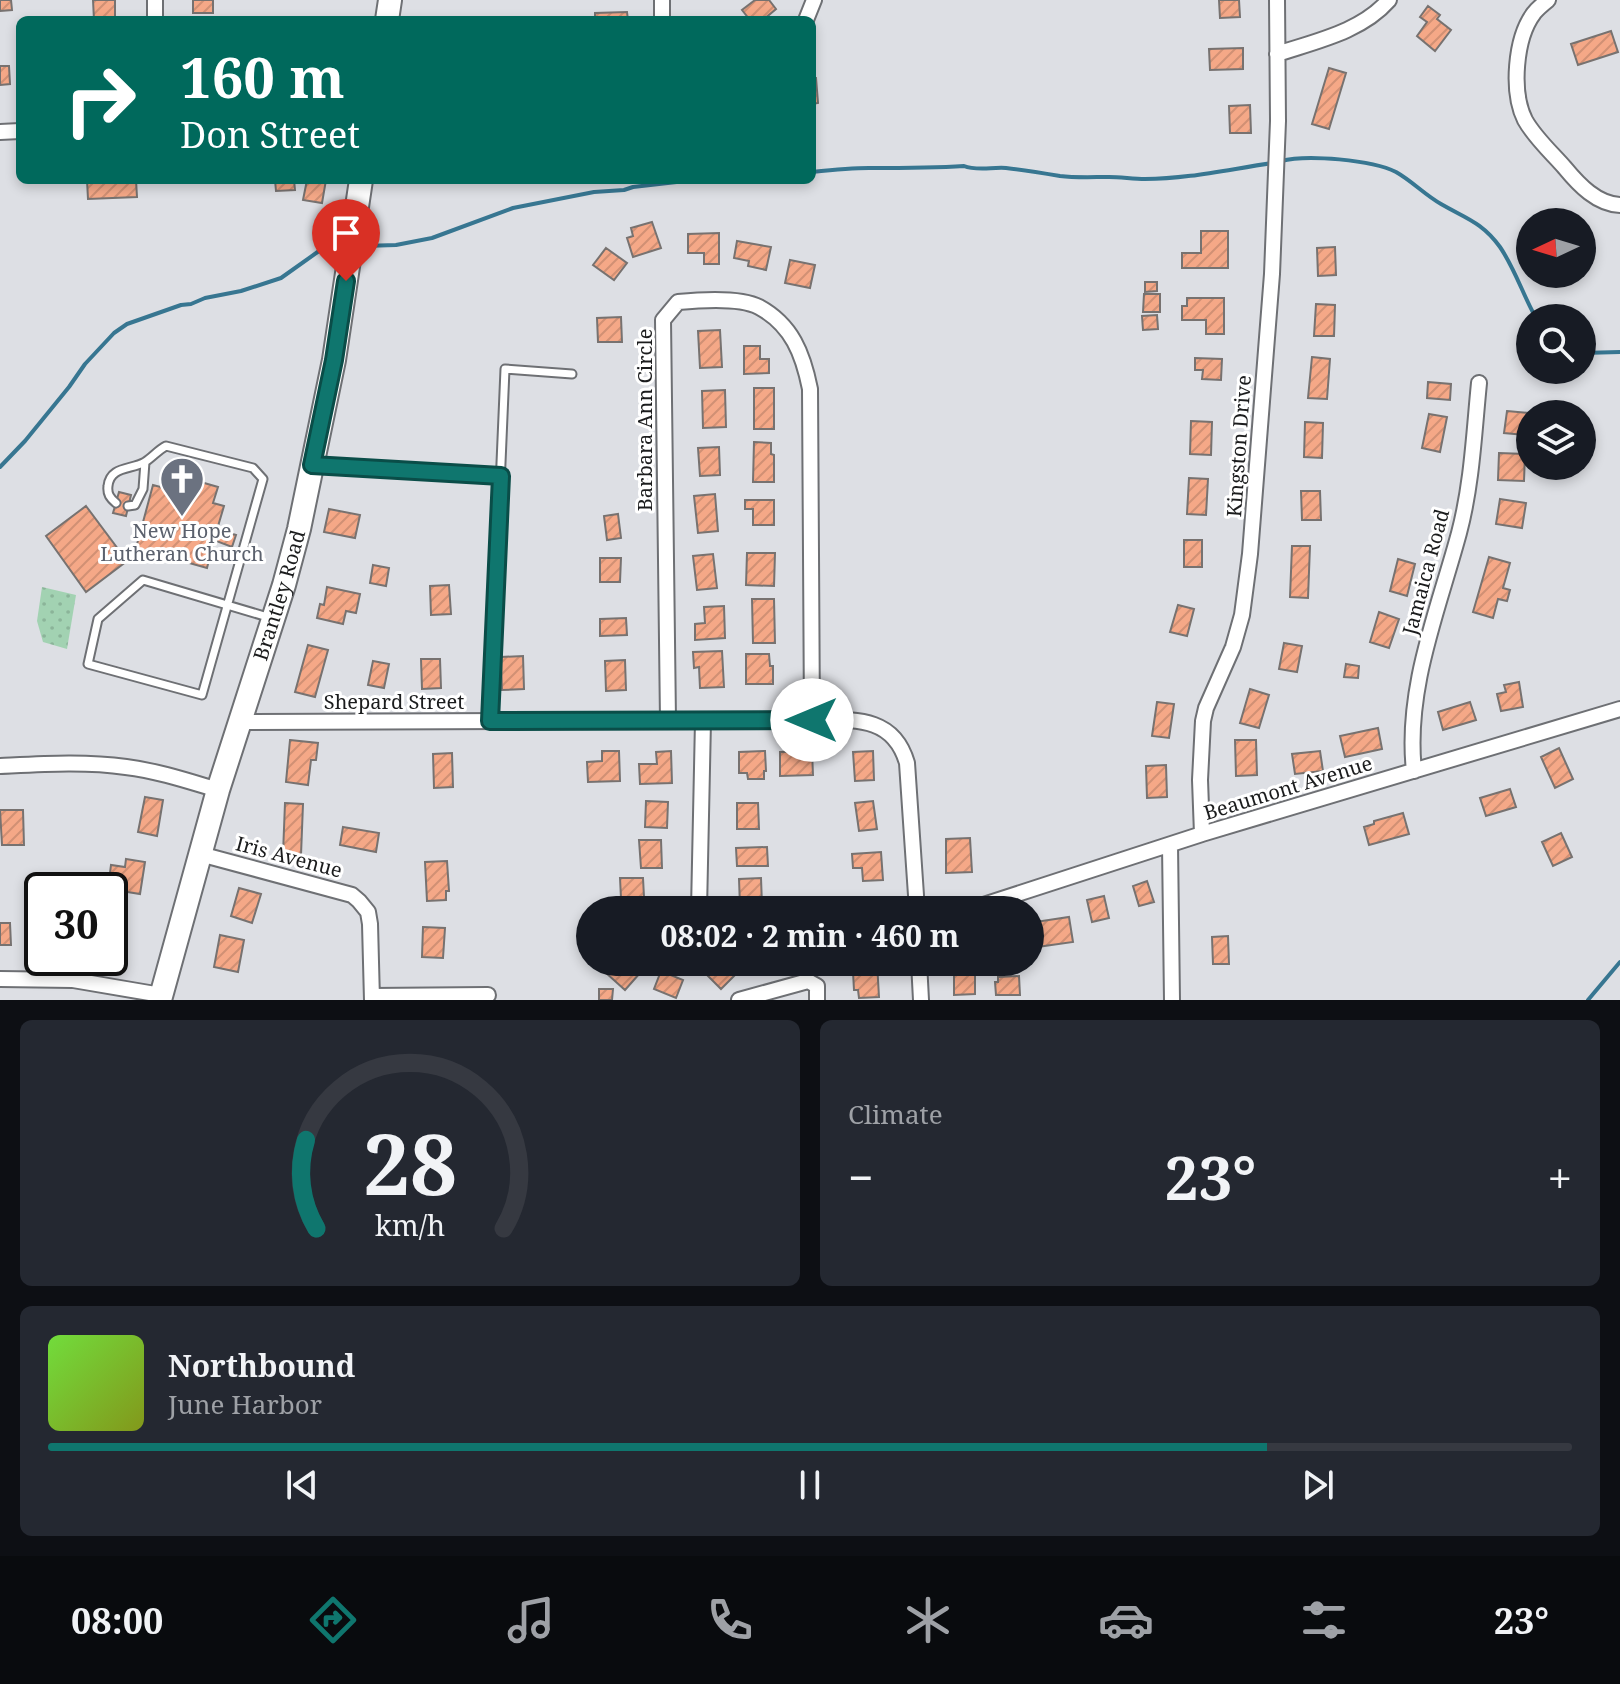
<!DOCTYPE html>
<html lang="en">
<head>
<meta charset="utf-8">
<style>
  body { margin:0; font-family:"Noto Serif",serif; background:#242831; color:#f1f3f6; height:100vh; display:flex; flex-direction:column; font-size:30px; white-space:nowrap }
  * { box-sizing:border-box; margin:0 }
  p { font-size:26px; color:#9ea1a6 }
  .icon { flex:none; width:44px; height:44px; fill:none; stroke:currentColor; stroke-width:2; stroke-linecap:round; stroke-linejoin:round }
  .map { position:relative; height:1000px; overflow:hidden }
  .details { display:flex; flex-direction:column; gap:20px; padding:20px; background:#0d0f14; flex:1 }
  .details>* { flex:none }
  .guide { position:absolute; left:16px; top:16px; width:800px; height:168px; border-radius:12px; box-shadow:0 4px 12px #0003; background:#00695c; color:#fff; overflow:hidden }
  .needle { width:52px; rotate:266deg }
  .buttons { position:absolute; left:1516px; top:208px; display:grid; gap:16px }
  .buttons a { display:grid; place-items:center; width:80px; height:80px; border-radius:50%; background:#171b24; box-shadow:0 4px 12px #0003; font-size:40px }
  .speed { position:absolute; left:24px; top:872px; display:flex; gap:16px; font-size:40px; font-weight:700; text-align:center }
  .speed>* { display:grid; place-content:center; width:104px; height:104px; border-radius:50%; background:#171b24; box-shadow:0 4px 12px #0003; line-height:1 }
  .speed .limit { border:4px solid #111; border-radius:12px; background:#fff; color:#111 }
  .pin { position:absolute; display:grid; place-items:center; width:68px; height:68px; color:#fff; margin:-82px -34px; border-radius:50% 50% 50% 0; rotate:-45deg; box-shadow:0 0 8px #0007 }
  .pin .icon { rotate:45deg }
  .me { position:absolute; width:88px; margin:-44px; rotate:270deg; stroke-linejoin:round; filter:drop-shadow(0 0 6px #0008) }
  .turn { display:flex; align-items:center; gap:28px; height:168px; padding:0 32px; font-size:36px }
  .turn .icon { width:104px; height:104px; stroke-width:2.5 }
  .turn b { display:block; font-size:56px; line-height:68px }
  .big { font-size:60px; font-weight:700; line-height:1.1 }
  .details .tile { flex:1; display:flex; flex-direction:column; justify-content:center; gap:12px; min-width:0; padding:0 28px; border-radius:12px; background:#242831 }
  .details .dial { align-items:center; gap:0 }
  .dial svg { height:208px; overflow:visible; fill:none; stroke:#363941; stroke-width:7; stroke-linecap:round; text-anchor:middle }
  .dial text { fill:#f1f3f6; stroke:none }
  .song { display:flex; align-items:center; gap:24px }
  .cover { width:96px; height:96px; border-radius:12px; background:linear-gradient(135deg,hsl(100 70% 55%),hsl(70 70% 35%)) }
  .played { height:8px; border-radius:4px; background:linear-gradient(90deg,#0f766e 80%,#363941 80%) }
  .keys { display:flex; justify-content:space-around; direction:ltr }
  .heat { display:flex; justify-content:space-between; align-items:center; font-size:44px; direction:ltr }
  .details .tiles { flex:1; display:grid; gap:20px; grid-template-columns:1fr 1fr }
  .tile:last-child { grid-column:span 2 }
  .trip { position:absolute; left:576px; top:896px; width:468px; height:80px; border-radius:40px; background:#171b24; box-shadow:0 4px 12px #0003; font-weight:700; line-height:80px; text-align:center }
  .tab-bar { display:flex; height:128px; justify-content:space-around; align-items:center; background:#090b0e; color:#9ea1a6 }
  .tab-bar .icon { width:56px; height:56px }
  .tab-bar .active { color:#0f766e }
  .tab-bar b { font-size:36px; color:#f1f3f6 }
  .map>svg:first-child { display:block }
  .green { fill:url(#green-dots) }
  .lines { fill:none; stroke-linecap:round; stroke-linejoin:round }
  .stream { stroke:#377691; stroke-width:4 }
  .building { fill:url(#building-hatch); stroke:#777270; stroke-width:2 }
  .lane-casing { stroke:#6e7074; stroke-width:11 }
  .street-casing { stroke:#6e7074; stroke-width:18 }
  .secondary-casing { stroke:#6e7074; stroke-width:26 }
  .lane { stroke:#fff; stroke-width:7 }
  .street { stroke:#fff; stroke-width:14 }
  .secondary { stroke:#fff; stroke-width:22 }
  .route-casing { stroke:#0a4d48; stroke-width:20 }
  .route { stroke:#0f766e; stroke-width:14 }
  .labels { text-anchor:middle; stroke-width:6; stroke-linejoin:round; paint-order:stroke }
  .street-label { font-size:20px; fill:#1b1c1d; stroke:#fff }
  .worship-label { font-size:20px; fill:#5b616d; stroke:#fff }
</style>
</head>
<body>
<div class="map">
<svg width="1620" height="1000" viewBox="0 0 1620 1000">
  <defs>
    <pattern id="green-dots" width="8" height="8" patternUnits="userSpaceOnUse" patternTransform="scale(2)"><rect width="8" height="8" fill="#a2d2b2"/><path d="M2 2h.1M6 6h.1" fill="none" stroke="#8bb499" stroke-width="1.8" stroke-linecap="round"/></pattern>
    <pattern id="building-hatch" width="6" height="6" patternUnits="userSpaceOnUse" patternTransform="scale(2)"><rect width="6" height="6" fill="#f5a887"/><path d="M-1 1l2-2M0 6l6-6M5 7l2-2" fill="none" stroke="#d19074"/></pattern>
  </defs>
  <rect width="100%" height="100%" fill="#dddfe4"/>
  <path class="green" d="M 42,587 L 76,595 L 67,649 L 43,642 L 37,621 Z"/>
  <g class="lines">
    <path class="stream" d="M 1281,161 C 1307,154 1372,160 1396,172 C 1412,181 1425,195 1441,204 C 1465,218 1482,222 1500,247 C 1515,269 1523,295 1536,318
      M 812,172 C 831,170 850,168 869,168 C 901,168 932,168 964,166 C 976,171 992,167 1006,168 C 1024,170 1042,173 1060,176 C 1076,178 1093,177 1109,177 C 1121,177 1133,179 1145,179 C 1188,179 1230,169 1273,163
      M 363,246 L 396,245 L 432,238 L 513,208 L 594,192 L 624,190 L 633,187 L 694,180
      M 1582,353 L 1620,352
      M 0,467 L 25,441 L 69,387 L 85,364 L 114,333 L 127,324 L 181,305 L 191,304 L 205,298 L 241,291 L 281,278 L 319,251 L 336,249
      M 1588,1000 L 1620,962"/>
  </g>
  <path class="building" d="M 0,0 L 11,0 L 12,10 L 0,11 Z
    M 93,0 L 115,0 L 115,18 L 94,20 Z
    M 193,0 L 213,0 L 213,13 L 193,13 Z
    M 755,0 L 769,0 L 776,9 L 763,20 L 750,20 L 742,10 Z
    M 1219,0 L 1239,0 L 1240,17 L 1220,18 Z
    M 1428,6 L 1440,15 L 1437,19 L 1451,30 L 1435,51 L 1417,36 L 1427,22 L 1420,17 Z
    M 627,12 L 628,20 L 595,20 L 595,13 Z
    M 1611,31 L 1618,52 L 1578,65 L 1571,44 Z
    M 1243,48 L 1243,69 L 1210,70 L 1209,49 Z
    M 0,66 L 9,66 L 10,84 L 0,85 Z
    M 1329,68 L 1346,73 L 1329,129 L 1312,124 Z
    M 812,78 L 816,78 L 818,103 L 812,104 Z
    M 1250,105 L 1251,133 L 1230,133 L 1229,106 Z
    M 87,180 L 136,180 L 137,197 L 88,199 Z
    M 275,180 L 294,180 L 295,190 L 276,191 Z
    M 307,180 L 326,180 L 322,203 L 303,200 Z
    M 652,222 L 661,248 L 633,257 L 627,238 L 633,236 L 631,228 Z
    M 1201,231 L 1228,231 L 1228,268 L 1182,268 L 1182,253 L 1201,253 Z
    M 719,233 L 719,264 L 704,264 L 704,253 L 688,253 L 688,234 Z
    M 737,241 L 771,247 L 766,270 L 748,266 L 749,261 L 734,258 Z
    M 1335,247 L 1336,275 L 1318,276 L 1317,248 Z
    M 606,248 L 627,263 L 614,280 L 593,265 Z
    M 790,260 L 815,265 L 810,288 L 785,283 Z
    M 1145,282 L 1157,282 L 1157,291 L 1145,292 Z
    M 1144,294 L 1160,294 L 1160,312 L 1143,312 Z
    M 1187,298 L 1224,298 L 1224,334 L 1206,334 L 1206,320 L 1182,320 L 1182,306 L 1187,306 Z
    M 1316,304 L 1335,305 L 1334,336 L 1314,336 Z
    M 1157,315 L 1158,329 L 1143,330 L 1142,316 Z
    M 621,317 L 622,342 L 598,342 L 597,318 Z
    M 720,330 L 722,367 L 700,368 L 698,331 Z
    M 744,346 L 760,346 L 760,359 L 769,359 L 769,373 L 744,374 Z
    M 1312,357 L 1330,359 L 1327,399 L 1308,398 Z
    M 1195,358 L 1222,359 L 1221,380 L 1202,379 L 1203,370 L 1195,370 Z
    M 1428,382 L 1451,384 L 1450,400 L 1427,398 Z
    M 754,388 L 774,388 L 774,429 L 754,429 Z
    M 725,390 L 726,427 L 703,428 L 702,391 Z
    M 1507,411 L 1528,413 L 1525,435 L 1504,433 Z
    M 1429,414 L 1447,417 L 1440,452 L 1422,448 Z
    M 1191,421 L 1212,422 L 1211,455 L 1190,454 Z
    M 1305,422 L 1323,423 L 1322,458 L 1304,457 Z
    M 754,442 L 771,443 L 771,454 L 774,455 L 774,482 L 753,482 Z
    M 719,447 L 720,475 L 700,476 L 698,448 Z
    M 1499,453 L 1525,454 L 1524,481 L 1498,480 Z
    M 173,474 L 218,487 L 213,503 L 224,506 L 216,533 L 221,534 L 222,531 L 236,535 L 232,547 L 214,540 L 207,568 L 136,548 L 153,485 L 168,489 Z
    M 1189,478 L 1208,479 L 1206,515 L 1187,514 Z
    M 1301,491 L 1320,491 L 1321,520 L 1302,520 Z
    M 119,492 L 131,495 L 126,516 L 113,513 Z
    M 715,494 L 718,531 L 698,533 L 694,496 Z
    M 1500,499 L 1526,503 L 1522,528 L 1496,524 Z
    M 745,500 L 774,500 L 774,525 L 753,525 L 753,509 L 745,509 Z
    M 86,506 L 127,561 L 86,592 L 46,536 Z
    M 329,509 L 360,515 L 355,538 L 324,532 Z
    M 618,514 L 621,538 L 607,540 L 604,516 Z
    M 1184,540 L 1202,540 L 1202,567 L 1184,567 Z
    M 1292,546 L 1310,546 L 1308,598 L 1290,597 Z
    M 747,553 L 775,553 L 774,586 L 746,585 Z
    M 713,554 L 717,588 L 697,590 L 693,556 Z
    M 1489,557 L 1510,563 L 1503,588 L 1510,590 L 1507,601 L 1498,599 L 1493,618 L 1473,612 Z
    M 600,558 L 621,558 L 620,582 L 600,582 Z
    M 1398,559 L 1415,564 L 1407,596 L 1390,591 Z
    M 373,565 L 389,568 L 386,586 L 370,583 Z
    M 449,585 L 451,614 L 431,615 L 430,586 Z
    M 327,587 L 360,594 L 356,613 L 346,611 L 343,624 L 317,618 L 320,604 L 324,605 Z
    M 752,599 L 774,599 L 775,643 L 753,643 Z
    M 1178,605 L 1194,609 L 1187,636 L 1170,632 Z
    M 724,606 L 725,638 L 695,640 L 695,624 L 705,623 L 704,607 Z
    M 1379,612 L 1399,619 L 1389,648 L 1370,642 Z
    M 626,618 L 627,635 L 600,636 L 600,619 Z
    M 1284,643 L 1302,646 L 1297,672 L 1279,669 Z
    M 308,645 L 328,650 L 315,697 L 295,692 Z
    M 722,651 L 724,687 L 700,688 L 699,667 L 694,668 L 693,652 Z
    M 746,654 L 769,654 L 770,666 L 773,666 L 773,684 L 746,684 Z
    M 523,656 L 524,689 L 502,690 L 501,657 Z
    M 421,659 L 440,659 L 441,688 L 422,689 Z
    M 625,660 L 626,690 L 606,691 L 605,661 Z
    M 373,661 L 389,664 L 384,688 L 368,685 Z
    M 1346,664 L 1359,666 L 1358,678 L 1344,677 Z
    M 1519,682 L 1523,707 L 1501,711 L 1497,694 L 1506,692 L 1504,685 Z
    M 1250,689 L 1269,695 L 1259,728 L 1240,723 Z
    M 1157,702 L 1174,704 L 1169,738 L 1152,736 Z
    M 1470,702 L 1476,720 L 1443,730 L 1438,712 Z
    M 1378,728 L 1382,749 L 1345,757 L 1340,736 Z
    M 290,740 L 318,743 L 316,760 L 311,760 L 308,785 L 286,782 Z
    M 1235,740 L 1256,740 L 1257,775 L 1236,776 Z
    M 1559,748 L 1573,779 L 1555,788 L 1541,757 Z
    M 602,751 L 619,751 L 620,781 L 588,782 L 587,762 L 602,761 Z
    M 671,751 L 672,783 L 640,784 L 639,764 L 657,764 L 656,752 Z
    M 765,751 L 766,771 L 764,771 L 764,779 L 748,779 L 747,773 L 739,773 L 739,752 Z
    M 812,751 L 813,775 L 780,776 L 780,752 Z
    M 873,751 L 874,780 L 855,781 L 853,752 Z
    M 1320,751 L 1323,771 L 1295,774 L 1292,754 Z
    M 452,753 L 453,787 L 434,788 L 433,754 Z
    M 1166,765 L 1167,797 L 1147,798 L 1146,766 Z
    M 1510,789 L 1516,807 L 1486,816 L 1480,798 Z
    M 145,797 L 163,800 L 157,836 L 138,832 Z
    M 646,801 L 668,802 L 667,828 L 645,827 Z
    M 873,801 L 877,829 L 859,831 L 855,803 Z
    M 285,803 L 303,804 L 301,855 L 283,854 Z
    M 737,803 L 758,803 L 759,829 L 737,829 Z
    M 0,810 L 23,810 L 24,845 L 2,845 Z
    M 1403,813 L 1409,834 L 1369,845 L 1364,827 L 1374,824 L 1374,821 Z
    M 343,827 L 379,833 L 376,852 L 340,845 Z
    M 1561,833 L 1572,857 L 1553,866 L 1542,842 Z
    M 970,838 L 972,872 L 946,873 L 946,839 Z
    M 639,840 L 661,840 L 662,868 L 641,868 Z
    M 767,847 L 768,866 L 737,866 L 736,848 Z
    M 881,852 L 883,880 L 863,881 L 862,868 L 853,868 L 852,854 Z
    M 126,859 L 145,862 L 140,894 L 115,890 L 116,882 L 109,881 L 111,865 L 125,867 Z
    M 447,861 L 449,891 L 446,891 L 446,900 L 427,901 L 425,862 Z
    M 620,878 L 643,878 L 644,897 L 621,898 Z
    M 761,878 L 762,905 L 740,906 L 739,879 Z
    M 1147,881 L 1154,902 L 1139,906 L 1133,886 Z
    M 239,888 L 261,894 L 252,923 L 231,916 Z
    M 1104,896 L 1109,918 L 1092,922 L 1087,900 Z
    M 884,901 L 885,910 L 858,910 L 857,903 Z
    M 1069,917 L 1073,942 L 1030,948 L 1030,929 L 1036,928 L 1035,922 Z
    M 0,923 L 10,923 L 11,945 L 0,945 Z
    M 423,927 L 445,928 L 443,958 L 422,957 Z
    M 220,935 L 244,940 L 238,972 L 214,967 Z
    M 1228,936 L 1229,964 L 1213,964 L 1212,937 Z
    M 616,962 L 628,962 L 640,973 L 625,990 L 606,973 Z
    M 720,962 L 734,962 L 741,969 L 721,989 L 707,975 Z
    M 860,962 L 877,962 L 879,997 L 859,998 L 858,990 L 854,990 L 853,972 L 861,972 Z
    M 661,971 L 683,980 L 676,998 L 654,989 Z
    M 954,971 L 975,971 L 975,994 L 954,995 Z
    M 1019,976 L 1020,995 L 996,995 L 995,982 L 998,982 L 998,977 Z
    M 599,989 L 613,989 L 612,1000 L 599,1000 Z"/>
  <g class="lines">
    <g class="lane-casing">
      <path id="lane" d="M 315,465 L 501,476
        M 116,503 C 110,498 107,494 108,486 C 110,466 131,470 145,462 C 153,457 158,450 166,446 L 253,468 L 263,479 L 202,695 L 88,664 L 98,619 L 143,580 L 271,618
        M 128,506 L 135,505 L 143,489 L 145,462
        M 490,721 L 505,369 L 572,374"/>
    </g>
    <g class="street-casing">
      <path id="street" d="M 1548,0 C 1543,4 1538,8 1534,13 C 1515,38 1511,92 1525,120 C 1535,138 1552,153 1565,168 C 1579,185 1597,204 1620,205
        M 155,20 L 155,0
        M 662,20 L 662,0
        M 806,20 L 814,0
        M 1277,54 C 1316,41 1361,32 1389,0
        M 0,132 L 20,131
        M 668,720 L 663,320 L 678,302 C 699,300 740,297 759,307 C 792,325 803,354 810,389 L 812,720
        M 240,722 L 812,720 C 853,720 893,715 907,763 L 917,910
        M 0,766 C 41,764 85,761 126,767 C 158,771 188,781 218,790
        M 1414,771 C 1405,689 1438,611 1459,533 C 1472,484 1474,433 1479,383
        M 1202,834 L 1200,780 L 1203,721 L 1206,708 L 1233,647 L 1242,615 L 1250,554 L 1272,274 L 1278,121 L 1277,0
        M 1170,845 L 1172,1000
        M 200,854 L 352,895 L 359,901 L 368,912 L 370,924 L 372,1000
        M 699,910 L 703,721
        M 968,910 L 1202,834 L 1620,709
        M 919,962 L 921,1000
        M 0,979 L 73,980 L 161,995
        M 372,996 L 488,995
        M 739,1000 L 808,981 L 817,986 L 817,1000"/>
    </g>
    <g class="secondary-casing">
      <g id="secondary">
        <path d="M 387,20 L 390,0"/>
        <path id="s1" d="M 160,1000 L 218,790 L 284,585 L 299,529 L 334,360 L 361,180"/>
      </g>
    </g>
    <use href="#lane" class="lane"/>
    <use href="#street" class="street"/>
    <use href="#secondary" class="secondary"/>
  </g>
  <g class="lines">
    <g class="route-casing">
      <path id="route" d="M 346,281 L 334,360 L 312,465 L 501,476 L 490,721 L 812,720"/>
    </g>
    <use href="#route" class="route"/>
  </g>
  <defs>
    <g id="church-pin" transform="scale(2.3)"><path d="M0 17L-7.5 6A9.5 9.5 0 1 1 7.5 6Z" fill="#6b7280" stroke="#fff"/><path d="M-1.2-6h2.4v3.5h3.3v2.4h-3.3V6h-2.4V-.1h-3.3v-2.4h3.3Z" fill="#fff"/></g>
  </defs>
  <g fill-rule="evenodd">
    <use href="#church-pin" x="182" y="479"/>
  </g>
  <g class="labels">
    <g class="street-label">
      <text transform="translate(645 420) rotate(-90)" y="7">Barbara Ann Circle</text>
      <text transform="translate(1239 446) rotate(-86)" y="7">Kingston Drive</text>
      <text transform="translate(1426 572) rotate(-75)" y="7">Jamaica Road</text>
      <text dy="7" stroke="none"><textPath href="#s1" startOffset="422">Brantley Road</textPath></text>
      <text x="394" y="709">Shepard Street</text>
      <text transform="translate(1288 788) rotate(-17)" y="7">Beaumont Avenue</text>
      <text transform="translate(289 857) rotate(15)" y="7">Iris Avenue</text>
    </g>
    <g class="worship-label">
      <text x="182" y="538">New Hope<tspan x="182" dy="23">Lutheran Church</tspan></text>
    </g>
  </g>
</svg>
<div class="buttons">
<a><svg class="needle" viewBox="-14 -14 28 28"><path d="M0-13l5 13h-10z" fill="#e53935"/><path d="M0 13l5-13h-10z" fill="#9ea1a6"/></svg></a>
<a><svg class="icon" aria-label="search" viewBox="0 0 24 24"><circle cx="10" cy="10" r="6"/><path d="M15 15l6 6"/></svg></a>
<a><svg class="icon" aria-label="layers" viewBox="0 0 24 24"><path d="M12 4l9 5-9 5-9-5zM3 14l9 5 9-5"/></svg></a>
</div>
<div class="speed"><div class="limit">30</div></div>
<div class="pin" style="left:346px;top:281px;background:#d93025"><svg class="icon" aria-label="arrive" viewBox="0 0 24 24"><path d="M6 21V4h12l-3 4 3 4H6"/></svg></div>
<svg class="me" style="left:812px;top:720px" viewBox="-20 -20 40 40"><circle r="19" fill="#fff"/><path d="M0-13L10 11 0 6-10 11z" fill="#0f766e"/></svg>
<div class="trip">08:02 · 2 min · 460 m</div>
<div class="guide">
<div class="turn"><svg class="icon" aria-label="right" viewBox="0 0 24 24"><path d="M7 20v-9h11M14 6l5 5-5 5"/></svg><div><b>160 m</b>Don Street</div></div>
</div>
</div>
<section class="details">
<div class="tiles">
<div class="tile dial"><svg viewBox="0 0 100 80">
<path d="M14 69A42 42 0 1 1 86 69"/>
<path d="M14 69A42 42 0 0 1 10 35" stroke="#0f766e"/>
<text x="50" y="56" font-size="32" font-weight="700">28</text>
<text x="50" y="72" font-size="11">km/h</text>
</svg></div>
<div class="tile"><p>Climate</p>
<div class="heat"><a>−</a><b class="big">23°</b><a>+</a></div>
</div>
<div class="tile">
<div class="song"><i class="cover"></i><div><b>Northbound</b><p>June Harbor</p></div></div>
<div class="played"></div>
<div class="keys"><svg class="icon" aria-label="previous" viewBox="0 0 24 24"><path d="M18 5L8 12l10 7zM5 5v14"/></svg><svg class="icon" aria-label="pause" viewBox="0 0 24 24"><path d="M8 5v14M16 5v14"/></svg><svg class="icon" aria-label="next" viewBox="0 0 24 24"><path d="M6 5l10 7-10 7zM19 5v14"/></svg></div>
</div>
</div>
</section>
<nav class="tab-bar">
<b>08:00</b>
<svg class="icon active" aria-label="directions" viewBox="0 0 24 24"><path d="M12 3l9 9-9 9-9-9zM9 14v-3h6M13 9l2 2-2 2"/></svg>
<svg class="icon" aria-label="music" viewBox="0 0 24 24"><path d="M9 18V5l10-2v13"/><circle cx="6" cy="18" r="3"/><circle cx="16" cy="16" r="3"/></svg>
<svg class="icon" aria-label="phone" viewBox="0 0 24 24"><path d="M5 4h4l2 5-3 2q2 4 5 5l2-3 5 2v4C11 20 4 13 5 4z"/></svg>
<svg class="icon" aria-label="climate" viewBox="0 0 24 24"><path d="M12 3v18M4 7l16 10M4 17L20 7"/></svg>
<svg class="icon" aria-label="car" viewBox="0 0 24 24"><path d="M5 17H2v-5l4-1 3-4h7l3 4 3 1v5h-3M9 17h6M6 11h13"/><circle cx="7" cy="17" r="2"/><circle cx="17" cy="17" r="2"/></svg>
<svg class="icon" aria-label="filters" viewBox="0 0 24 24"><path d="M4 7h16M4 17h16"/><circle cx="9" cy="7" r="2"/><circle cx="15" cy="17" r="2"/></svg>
<b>23°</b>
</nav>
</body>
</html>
